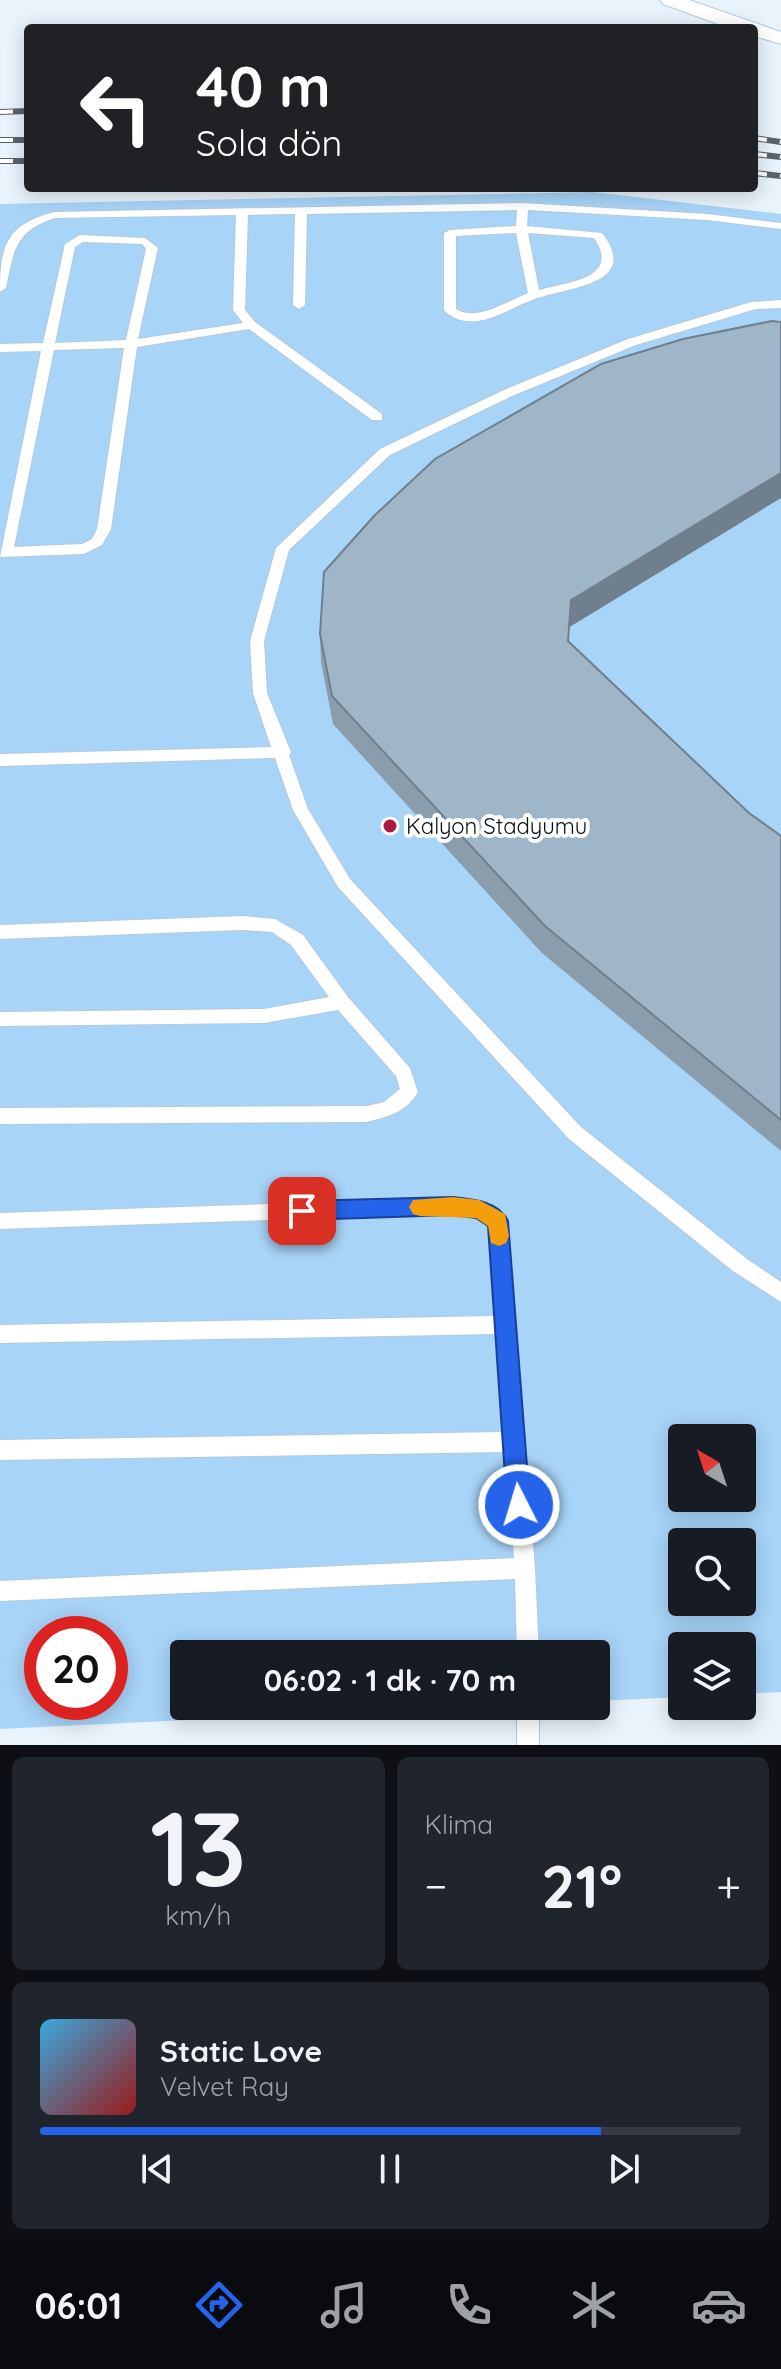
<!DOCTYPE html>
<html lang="tr">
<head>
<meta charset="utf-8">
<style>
  body { margin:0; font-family:Quicksand,sans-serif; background:#20242c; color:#f1f3f6; height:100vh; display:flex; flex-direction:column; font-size:30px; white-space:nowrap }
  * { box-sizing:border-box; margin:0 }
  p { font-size:26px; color:#9ea1a6 }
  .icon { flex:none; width:44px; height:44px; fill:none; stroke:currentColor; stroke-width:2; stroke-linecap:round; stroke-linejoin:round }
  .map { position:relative; height:1745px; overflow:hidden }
  .drawer { display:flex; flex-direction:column; gap:12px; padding:12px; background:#0d0f14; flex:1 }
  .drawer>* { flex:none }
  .top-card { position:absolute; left:24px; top:24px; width:734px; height:168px; border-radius:8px; box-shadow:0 4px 20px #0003; background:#202124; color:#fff; overflow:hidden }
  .needle { width:52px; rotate:321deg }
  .buttons { position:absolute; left:668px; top:1424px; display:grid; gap:16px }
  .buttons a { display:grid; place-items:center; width:88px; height:88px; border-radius:8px; background:#171b24; box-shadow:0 4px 20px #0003; font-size:40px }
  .speed { position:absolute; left:24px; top:1616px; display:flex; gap:16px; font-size:40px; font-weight:700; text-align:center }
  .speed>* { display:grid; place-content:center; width:104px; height:104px; border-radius:50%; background:#171b24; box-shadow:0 4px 20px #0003; line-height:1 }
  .speed .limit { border:12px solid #d22; background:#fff; color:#111 }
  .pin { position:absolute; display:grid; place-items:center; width:68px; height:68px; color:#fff; margin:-34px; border-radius:16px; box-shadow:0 4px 12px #0006 }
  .me { position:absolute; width:88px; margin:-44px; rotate:355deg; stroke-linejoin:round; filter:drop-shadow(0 0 6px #0008) }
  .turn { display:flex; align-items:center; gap:28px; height:168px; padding:0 40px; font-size:36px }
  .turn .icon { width:104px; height:104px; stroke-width:2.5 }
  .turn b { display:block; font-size:56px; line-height:68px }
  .big { font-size:60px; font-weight:800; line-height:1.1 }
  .drawer .widget { flex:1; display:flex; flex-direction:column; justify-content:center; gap:12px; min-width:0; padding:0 28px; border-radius:12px; background:#20242c }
  .drawer .dial { align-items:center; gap:0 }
  .dial b { font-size:104px; line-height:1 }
  .song { display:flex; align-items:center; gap:24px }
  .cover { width:96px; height:96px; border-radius:12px; background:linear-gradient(135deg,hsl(200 70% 55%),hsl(0 70% 35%)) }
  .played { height:8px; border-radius:4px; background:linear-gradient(90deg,#2563eb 80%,#363941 80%) }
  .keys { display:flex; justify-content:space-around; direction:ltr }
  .heat { display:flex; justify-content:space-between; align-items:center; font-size:44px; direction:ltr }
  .drawer .tiles { flex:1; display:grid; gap:12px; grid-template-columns:1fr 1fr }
  .widget:last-child { grid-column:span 2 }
  .trip { position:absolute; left:170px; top:1640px; width:440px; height:80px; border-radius:8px; background:#171b24; box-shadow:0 4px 20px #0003; font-weight:800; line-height:80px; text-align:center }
  .dock { display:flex; height:128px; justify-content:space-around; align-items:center; background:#090b0e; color:#9ea1a6 }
  .dock .icon { width:56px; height:56px }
  .dock .current { color:#2563eb }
  .dock b { font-size:36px; color:#f1f3f6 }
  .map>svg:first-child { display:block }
  .green { fill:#a8d4f8; fill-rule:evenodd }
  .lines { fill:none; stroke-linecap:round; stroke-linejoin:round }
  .lane-casing { stroke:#b2c9dd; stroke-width:2 }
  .street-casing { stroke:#b2c9dd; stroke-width:2 }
  .lane { fill:#fff; fill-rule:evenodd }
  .street { fill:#fff; fill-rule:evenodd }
  .rail-casing { stroke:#5a626a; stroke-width:6 }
  .rail { stroke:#fff; stroke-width:4; stroke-dasharray:13; stroke-linecap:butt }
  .wall { fill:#899dad }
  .shaded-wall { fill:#6f7f8d }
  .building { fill:#9fb6c9; stroke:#6f7f8d; stroke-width:2 }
  .route { fill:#2563eb; stroke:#184099; stroke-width:2 }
  .slow { fill:#f59e0b }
  .poi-dot { fill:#ad193e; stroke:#fff; stroke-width:3 }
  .labels { text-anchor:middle; stroke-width:8; stroke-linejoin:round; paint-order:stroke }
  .poi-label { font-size:22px; fill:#0b131a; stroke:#fff; text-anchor:start }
</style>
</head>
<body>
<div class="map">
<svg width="781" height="1745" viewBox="0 0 781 1745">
  <rect width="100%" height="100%" fill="#e9f3fb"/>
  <path class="green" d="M 593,192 L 781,214 L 781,1692 L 742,1694 L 742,1646 L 682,1646 L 682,1697 L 596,1701 L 596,1654 L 184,1654 L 184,1706 L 484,1706 L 0,1729 L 0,204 ZM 682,1438 L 742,1438 L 742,1498 L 682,1498 ZM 682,1542 L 742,1542 L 742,1602 L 682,1602 ZM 42,1634 L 110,1634 L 110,1702 L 42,1702 Z"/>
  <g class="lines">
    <g class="lane-casing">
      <path id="lane" d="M 523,203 L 707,214 L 781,223 L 781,229 L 707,220 L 528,210 L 527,226 L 602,233 C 642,285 568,287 535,299 C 517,305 496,319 478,321 C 464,322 453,320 444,310 L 444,233 L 450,230 L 516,226 L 517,210 L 307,214 L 305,305 L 299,309 L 293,305 L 295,214 L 248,215 L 245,310 L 255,322 L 382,414 L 382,420 L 372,420 L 249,329 L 137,347 L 111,529 L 102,545 L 84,554 L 0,557 L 41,351 L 0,352 L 0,344 L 43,343 L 65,244 L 80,235 L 145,238 L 158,248 L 138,339 L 243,323 L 233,310 L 236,215 L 55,218 C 15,231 14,250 6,288 L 0,292 C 0,245 6,225 54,212 ZM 516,233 L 528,293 C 508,301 476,322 456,309 L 456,236 ZM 528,233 L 594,238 C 622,279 566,282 539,290 ZM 83,242 L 142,244 L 146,249 L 126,340 L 55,343 L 75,247 ZM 124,348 L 97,529 L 92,539 L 82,544 L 14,547 L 54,350 Z
        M 781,300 L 781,308 L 756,309 L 636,345 L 512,396 L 390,455 L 289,550 L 264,641 L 267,693 L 291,752 L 289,755 L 308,809 L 350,879 L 581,1127 L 747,1259 L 781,1282 L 781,1302 L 733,1271 L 569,1139 L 338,887 L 293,810 L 275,758 L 0,766 L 0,754 L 271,747 L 253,693 L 250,641 L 276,548 L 380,449 L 504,390 L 628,339 L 751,302 Z
        M 243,916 L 275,919 L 303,935 L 348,997 L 410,1068 L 418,1092 C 407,1112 387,1117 367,1122 L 0,1124 L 0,1108 L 367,1106 L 384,1102 L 400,1089 L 396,1076 L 338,1010 L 264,1023 L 0,1026 L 0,1012 L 264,1009 L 329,997 L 291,945 L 272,932 L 243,930 L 0,939 L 0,925 Z
        M 453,1198 C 471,1201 498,1203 507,1221 L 535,1568 L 539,1654 L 517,1654 L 515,1579 L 0,1601 L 0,1581 L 514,1558 L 506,1452 L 0,1460 L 0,1440 L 505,1432 L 497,1334 L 0,1343 L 0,1325 L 496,1316 L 489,1226 L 476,1218 L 453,1214 L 0,1229 L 0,1213 Z
        M 517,1706 L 539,1706 L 539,1745 L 517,1745 Z"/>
    </g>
    <g class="street-casing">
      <path id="street" d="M 660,0 L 689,0 L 781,32 L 781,44 L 754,36 L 754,28 L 729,28 L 663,4 Z"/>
    </g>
    <use href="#lane" class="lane"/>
    <use href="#street" class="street"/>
    <g class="rail-casing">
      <path id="rail" d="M 0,112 L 28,111
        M 754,138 L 781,142
        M 0,140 L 28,140
        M 754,154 L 781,157
        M 0,161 L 28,161
        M 754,173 L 781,176"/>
    </g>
    <use href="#rail" class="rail"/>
  </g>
  <path class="wall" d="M 569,628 L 568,641 L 749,813 L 781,836 L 781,1151 L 542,953 L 333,724 L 321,662 L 320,634 Z"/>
  <path class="shaded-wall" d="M 781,473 L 781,498 L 568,628 L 571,600 Z"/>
  <path class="building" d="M 772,321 L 781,322 L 781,473 L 571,600 L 568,641 L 749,813 L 781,836 L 781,1120 L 545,926 L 332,696 L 320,634 L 324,572 L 374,516 L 435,459 L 601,364 L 683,339 Z"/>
  <path class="route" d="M 453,1197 C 472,1199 499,1201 508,1221 L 530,1505 L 527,1513 L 519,1516 L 511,1513 L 507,1505 L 488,1226 L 476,1218 L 453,1215 L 302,1220 L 294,1217 L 291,1211 L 294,1204 L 302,1201 Z"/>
  <path class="slow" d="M 453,1197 L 479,1200 L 505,1214 L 509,1236 L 506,1243 L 499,1246 L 491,1243 L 488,1226 L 476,1218 L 420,1216 L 413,1214 L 409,1207 L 413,1200 Z"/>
  <circle class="poi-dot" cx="390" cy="826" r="8"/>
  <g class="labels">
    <g class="poi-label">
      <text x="406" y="834">Kalyon Stadyumu</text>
    </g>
  </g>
</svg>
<div class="buttons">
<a><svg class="needle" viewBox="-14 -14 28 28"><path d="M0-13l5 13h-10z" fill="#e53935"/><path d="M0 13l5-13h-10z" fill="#9ea1a6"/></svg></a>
<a><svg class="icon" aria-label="search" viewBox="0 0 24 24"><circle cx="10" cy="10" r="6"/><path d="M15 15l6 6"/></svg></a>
<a><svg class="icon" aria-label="layers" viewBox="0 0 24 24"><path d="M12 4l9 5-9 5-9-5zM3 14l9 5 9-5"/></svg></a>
</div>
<div class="speed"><div class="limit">20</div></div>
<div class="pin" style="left:302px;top:1211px;background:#d93025"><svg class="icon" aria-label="arrive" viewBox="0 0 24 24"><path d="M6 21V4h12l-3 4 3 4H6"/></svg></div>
<svg class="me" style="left:519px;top:1505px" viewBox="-20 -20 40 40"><circle r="17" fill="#2563eb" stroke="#fff" stroke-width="3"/><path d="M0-11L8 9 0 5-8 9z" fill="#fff"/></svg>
<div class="trip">06:02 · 1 dk · 70 m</div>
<div class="top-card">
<div class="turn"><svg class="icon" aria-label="left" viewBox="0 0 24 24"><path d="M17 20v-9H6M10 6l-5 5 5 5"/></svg><div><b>40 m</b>Sola dön</div></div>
</div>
</div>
<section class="drawer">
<div class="tiles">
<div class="widget dial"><b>13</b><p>km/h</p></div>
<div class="widget"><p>Klima</p>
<div class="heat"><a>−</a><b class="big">21°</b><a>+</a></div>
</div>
<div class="widget">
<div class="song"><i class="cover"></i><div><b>Static Love</b><p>Velvet Ray</p></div></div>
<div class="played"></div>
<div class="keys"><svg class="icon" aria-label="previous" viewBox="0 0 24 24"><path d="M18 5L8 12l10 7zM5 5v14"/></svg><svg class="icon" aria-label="pause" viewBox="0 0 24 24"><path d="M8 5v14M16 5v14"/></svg><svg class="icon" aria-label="next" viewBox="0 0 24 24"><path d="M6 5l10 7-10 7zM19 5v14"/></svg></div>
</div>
</div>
</section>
<nav class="dock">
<b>06:01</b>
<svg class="icon current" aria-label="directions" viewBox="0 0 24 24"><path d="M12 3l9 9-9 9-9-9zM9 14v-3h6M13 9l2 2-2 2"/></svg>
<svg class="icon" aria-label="music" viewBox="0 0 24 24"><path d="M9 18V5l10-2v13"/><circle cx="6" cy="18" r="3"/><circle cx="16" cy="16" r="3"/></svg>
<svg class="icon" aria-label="phone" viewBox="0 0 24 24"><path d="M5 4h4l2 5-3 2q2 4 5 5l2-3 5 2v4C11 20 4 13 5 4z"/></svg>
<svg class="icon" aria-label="climate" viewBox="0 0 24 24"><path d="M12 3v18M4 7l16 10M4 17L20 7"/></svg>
<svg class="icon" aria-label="car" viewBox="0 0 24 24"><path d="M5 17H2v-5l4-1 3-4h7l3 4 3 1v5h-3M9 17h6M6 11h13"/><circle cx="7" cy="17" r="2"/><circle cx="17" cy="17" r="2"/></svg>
</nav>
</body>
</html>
